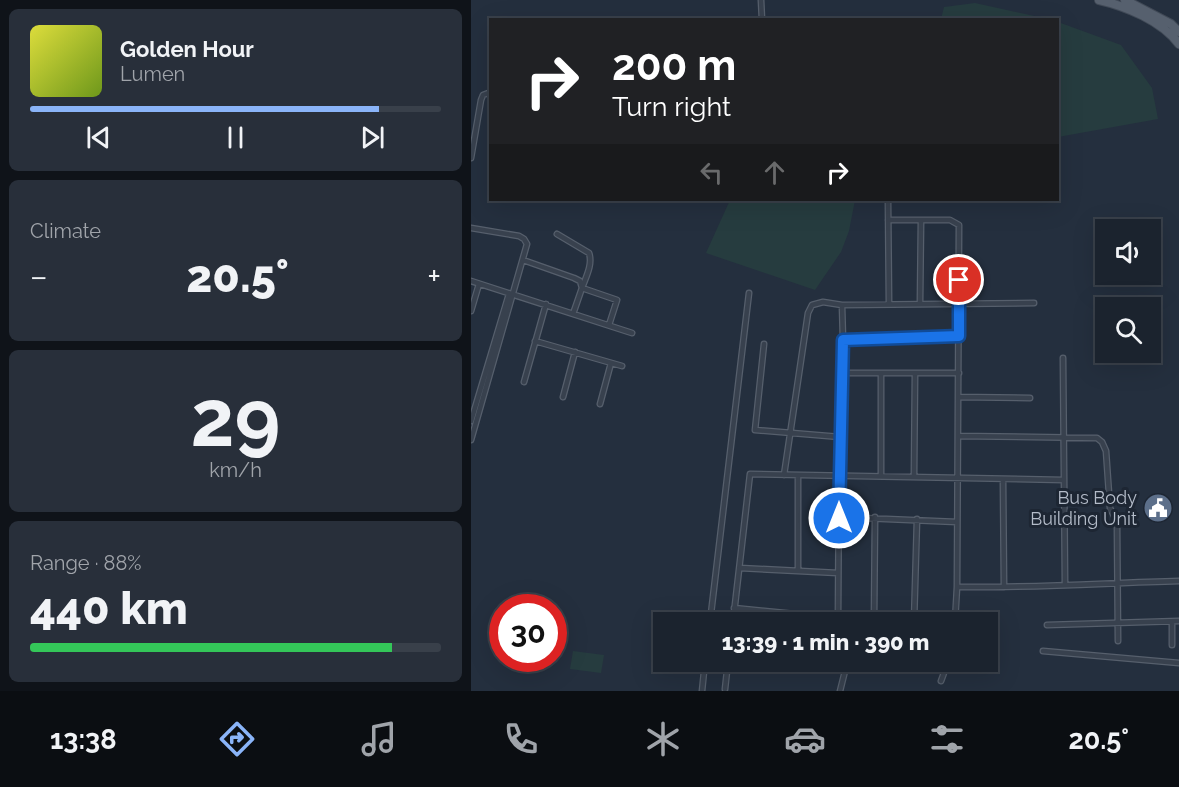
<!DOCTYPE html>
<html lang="en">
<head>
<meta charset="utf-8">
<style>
  body { margin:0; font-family:Raleway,sans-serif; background:#282f3a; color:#f1f3f6; height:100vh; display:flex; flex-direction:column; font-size:22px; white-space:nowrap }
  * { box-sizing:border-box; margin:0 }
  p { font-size:20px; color:#a0a4aa }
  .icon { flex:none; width:33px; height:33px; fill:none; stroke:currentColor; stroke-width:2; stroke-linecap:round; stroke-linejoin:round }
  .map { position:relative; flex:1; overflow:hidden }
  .drawer { display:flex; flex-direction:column; gap:9px; padding:9px; background:#0f1319; width:471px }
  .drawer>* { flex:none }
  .top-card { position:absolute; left:18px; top:18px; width:570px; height:183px; border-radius:0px; box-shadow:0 6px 24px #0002,0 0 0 2px #39404a; background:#202124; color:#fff; overflow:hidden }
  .tools { position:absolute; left:624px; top:219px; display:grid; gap:12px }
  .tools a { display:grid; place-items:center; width:66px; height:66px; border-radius:0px; background:#1b232e; box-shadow:0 6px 24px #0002,0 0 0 2px #39404a; font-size:30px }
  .speed { position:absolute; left:18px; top:594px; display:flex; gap:12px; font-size:30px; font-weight:700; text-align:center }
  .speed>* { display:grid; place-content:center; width:78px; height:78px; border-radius:50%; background:#1b232e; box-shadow:0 6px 24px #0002,0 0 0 2px #39404a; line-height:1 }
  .speed .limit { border:9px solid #d22; background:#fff; color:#111 }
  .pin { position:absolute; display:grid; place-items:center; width:51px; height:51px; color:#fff; margin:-26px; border:3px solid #fff; border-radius:50%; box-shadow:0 2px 6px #0007 }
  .me { position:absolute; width:66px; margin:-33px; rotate:0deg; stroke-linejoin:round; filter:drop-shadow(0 0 4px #0008) }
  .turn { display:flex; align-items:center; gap:21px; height:126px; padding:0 24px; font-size:27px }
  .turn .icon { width:78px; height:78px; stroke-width:2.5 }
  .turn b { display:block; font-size:42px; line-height:51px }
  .lanes { display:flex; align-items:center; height:57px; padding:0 24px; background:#0003; justify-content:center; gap:30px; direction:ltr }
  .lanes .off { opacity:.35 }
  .big { font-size:45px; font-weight:800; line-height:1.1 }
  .drawer .tile { flex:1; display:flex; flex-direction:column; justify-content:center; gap:9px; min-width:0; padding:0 21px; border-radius:9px; background:#282f3a }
  .drawer .dial { align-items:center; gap:0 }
  .dial b { font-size:78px; line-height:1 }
  .song { display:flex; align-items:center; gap:18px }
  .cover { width:72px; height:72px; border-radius:9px; background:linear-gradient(135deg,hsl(60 70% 55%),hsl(80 70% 35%)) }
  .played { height:6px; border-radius:3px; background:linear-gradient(90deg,#8ab4f8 85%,#39404a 85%) }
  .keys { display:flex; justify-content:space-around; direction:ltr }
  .heat { display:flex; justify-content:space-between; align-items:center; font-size:33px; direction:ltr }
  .charge { height:9px; border-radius:4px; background:linear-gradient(90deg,#34c759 88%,#39404a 0) }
  .trip { position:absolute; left:182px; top:612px; width:345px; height:60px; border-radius:0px; background:#1b232e; box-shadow:0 6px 24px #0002,0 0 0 2px #39404a; font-weight:800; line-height:60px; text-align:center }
  .dock { display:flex; height:96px; justify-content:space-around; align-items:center; background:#0b0e12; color:#a0a4aa }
  .dock .icon { width:42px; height:42px }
  .dock .on { color:#8ab4f8 }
  .dock b { font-size:27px; color:#f1f3f6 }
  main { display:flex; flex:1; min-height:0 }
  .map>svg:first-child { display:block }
  .green { fill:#263c3f }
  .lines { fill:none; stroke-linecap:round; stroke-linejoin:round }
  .street-casing { stroke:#565f6c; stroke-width:7 }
  .primary-casing { stroke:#414a57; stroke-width:10 }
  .street { stroke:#38414e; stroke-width:4.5 }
  .primary { stroke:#56606e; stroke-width:8 }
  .route-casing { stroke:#114b97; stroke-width:15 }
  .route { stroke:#1a73e8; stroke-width:10 }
  .labels { text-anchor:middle; stroke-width:6; stroke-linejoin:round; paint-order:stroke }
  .poi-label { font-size:18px; fill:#b4bcc9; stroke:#1d2633; text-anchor:end }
</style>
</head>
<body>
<main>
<section class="drawer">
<div class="tile">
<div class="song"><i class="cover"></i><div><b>Golden Hour</b><p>Lumen</p></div></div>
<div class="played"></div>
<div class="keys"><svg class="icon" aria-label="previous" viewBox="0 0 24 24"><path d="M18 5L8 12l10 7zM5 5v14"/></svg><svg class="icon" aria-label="pause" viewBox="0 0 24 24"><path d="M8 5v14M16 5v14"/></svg><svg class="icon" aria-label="next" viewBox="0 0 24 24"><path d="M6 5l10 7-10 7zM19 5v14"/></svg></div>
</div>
<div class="tile"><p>Climate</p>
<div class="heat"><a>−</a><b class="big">20.5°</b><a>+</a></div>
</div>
<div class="tile dial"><b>29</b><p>km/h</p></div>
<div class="tile"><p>Range · 88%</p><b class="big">440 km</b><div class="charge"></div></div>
</section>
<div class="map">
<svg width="708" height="691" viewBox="0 0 708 691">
  <rect width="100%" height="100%" fill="#242f3e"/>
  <path class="green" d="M 504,3 L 577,19 L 578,19 L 470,19 L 473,7 Z
    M 587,22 L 650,45 L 681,88 L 687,119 L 587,137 Z
    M 259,200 L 384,200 L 378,231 L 370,252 L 344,290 L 235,253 Z
    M 102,651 L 133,655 L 130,673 L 99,669 Z"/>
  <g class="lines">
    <g class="street-casing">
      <path id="street" d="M 290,0 L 291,20
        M 0,158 L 10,100 L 12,95 L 20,92
        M 417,200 L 418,304
        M 417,220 L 479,220 L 488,225 L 486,587 L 484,622
        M 0,228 L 48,236 L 53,239 L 56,244 L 0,440
        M 86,234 L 118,253 C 122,264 115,277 111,288 L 146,300 L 138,325
        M 52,260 L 103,278 L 109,281 L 111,288 L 102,314
        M 0,281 L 161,333
        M 449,304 L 450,220
        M 0,311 L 8,284
        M 372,340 L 488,336
        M 64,341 L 151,366
        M 293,344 L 284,430 L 369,437
        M 592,358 L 594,583
        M 372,373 L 488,373
        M 53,382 L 75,304
        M 92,397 L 104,352
        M 487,397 L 559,398
        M 129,404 L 140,363
        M 0,421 L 38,294
        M 487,436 L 626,438 L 631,442 L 635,451 L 639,508 L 646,522 L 647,641
        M 313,475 L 337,313 L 341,305 L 352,302 L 371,305 L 563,303
        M 410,476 L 410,373
        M 443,477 L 444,373
        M 532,479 L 533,587
        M 368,517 L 486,522
        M 269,568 L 367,573
        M 327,570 L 327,476
        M 486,587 C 560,588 634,583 708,581
        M 263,608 L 406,622
        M 262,617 L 325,622
        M 239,622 L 278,293
        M 262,622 L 279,474 L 593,480
        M 367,622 L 368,476 L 372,340 L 371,305
        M 403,622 L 404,517
        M 443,622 L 446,519
        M 701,622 L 701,645
        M 576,625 L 708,621
        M 572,651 L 708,663
        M 310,662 C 328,663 376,673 390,662
        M 470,681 L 477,662
        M 254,689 L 257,662
        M 231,691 L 234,662
        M 369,691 L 375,667"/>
    </g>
    <g class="primary-casing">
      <path id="primary" d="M 628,0 C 655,6 691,21 708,44
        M 654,0 L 700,24 L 708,32"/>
    </g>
    <use href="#street" class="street"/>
    <use href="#primary" class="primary"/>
  </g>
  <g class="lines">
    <g class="route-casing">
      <path id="route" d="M 368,518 L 372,340 L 488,336 L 488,280"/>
    </g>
    <use href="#route" class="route"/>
  </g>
  <defs>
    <g id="civic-disc" transform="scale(1.5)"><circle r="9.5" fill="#5c6f8a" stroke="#1d2633"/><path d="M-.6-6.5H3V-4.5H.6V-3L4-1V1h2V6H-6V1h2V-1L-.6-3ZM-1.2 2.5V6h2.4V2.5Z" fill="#fff"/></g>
  </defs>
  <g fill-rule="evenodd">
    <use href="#civic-disc" x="687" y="508"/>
  </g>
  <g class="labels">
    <g class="poi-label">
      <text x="666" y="504">Bus Body<tspan x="666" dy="21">Building Unit</tspan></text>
    </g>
  </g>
</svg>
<div class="tools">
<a><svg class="icon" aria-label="sound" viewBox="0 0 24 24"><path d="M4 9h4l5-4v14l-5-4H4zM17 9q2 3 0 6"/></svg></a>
<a><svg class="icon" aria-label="search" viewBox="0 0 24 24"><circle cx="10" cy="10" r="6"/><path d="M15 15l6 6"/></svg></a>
</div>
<div class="speed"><div class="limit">30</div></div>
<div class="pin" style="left:488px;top:280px;background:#d93025"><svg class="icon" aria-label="arrive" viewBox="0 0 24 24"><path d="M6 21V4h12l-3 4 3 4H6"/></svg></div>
<svg class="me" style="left:368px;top:518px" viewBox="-20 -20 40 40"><circle r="17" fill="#1a73e8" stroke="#fff" stroke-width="3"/><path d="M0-11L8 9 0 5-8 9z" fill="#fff"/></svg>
<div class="trip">13:39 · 1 min · 390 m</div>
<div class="top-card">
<div class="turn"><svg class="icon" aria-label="right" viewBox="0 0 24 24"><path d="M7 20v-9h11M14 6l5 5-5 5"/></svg><div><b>200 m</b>Turn right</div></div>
<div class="lanes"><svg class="icon off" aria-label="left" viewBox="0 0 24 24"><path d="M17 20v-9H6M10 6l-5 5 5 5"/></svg><svg class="icon off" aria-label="ahead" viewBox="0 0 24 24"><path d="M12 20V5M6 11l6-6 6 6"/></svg><svg class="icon" aria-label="right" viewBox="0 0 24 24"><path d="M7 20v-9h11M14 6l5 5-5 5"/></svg></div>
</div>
</div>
</main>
<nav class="dock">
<b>13:38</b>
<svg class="icon on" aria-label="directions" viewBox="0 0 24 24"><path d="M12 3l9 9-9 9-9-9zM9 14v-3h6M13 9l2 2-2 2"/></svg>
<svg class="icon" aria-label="music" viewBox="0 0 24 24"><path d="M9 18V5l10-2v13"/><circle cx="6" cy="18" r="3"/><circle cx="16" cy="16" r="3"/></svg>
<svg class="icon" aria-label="phone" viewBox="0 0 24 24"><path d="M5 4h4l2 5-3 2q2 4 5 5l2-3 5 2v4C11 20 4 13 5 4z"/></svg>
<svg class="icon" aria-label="climate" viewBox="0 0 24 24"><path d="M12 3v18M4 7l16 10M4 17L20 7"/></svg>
<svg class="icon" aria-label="car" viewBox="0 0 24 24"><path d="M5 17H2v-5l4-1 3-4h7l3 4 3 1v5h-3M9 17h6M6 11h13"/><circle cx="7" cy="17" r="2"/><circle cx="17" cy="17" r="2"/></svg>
<svg class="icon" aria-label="filters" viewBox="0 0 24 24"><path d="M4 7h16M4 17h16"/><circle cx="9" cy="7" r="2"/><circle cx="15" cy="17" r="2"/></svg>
<b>20.5°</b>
</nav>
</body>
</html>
